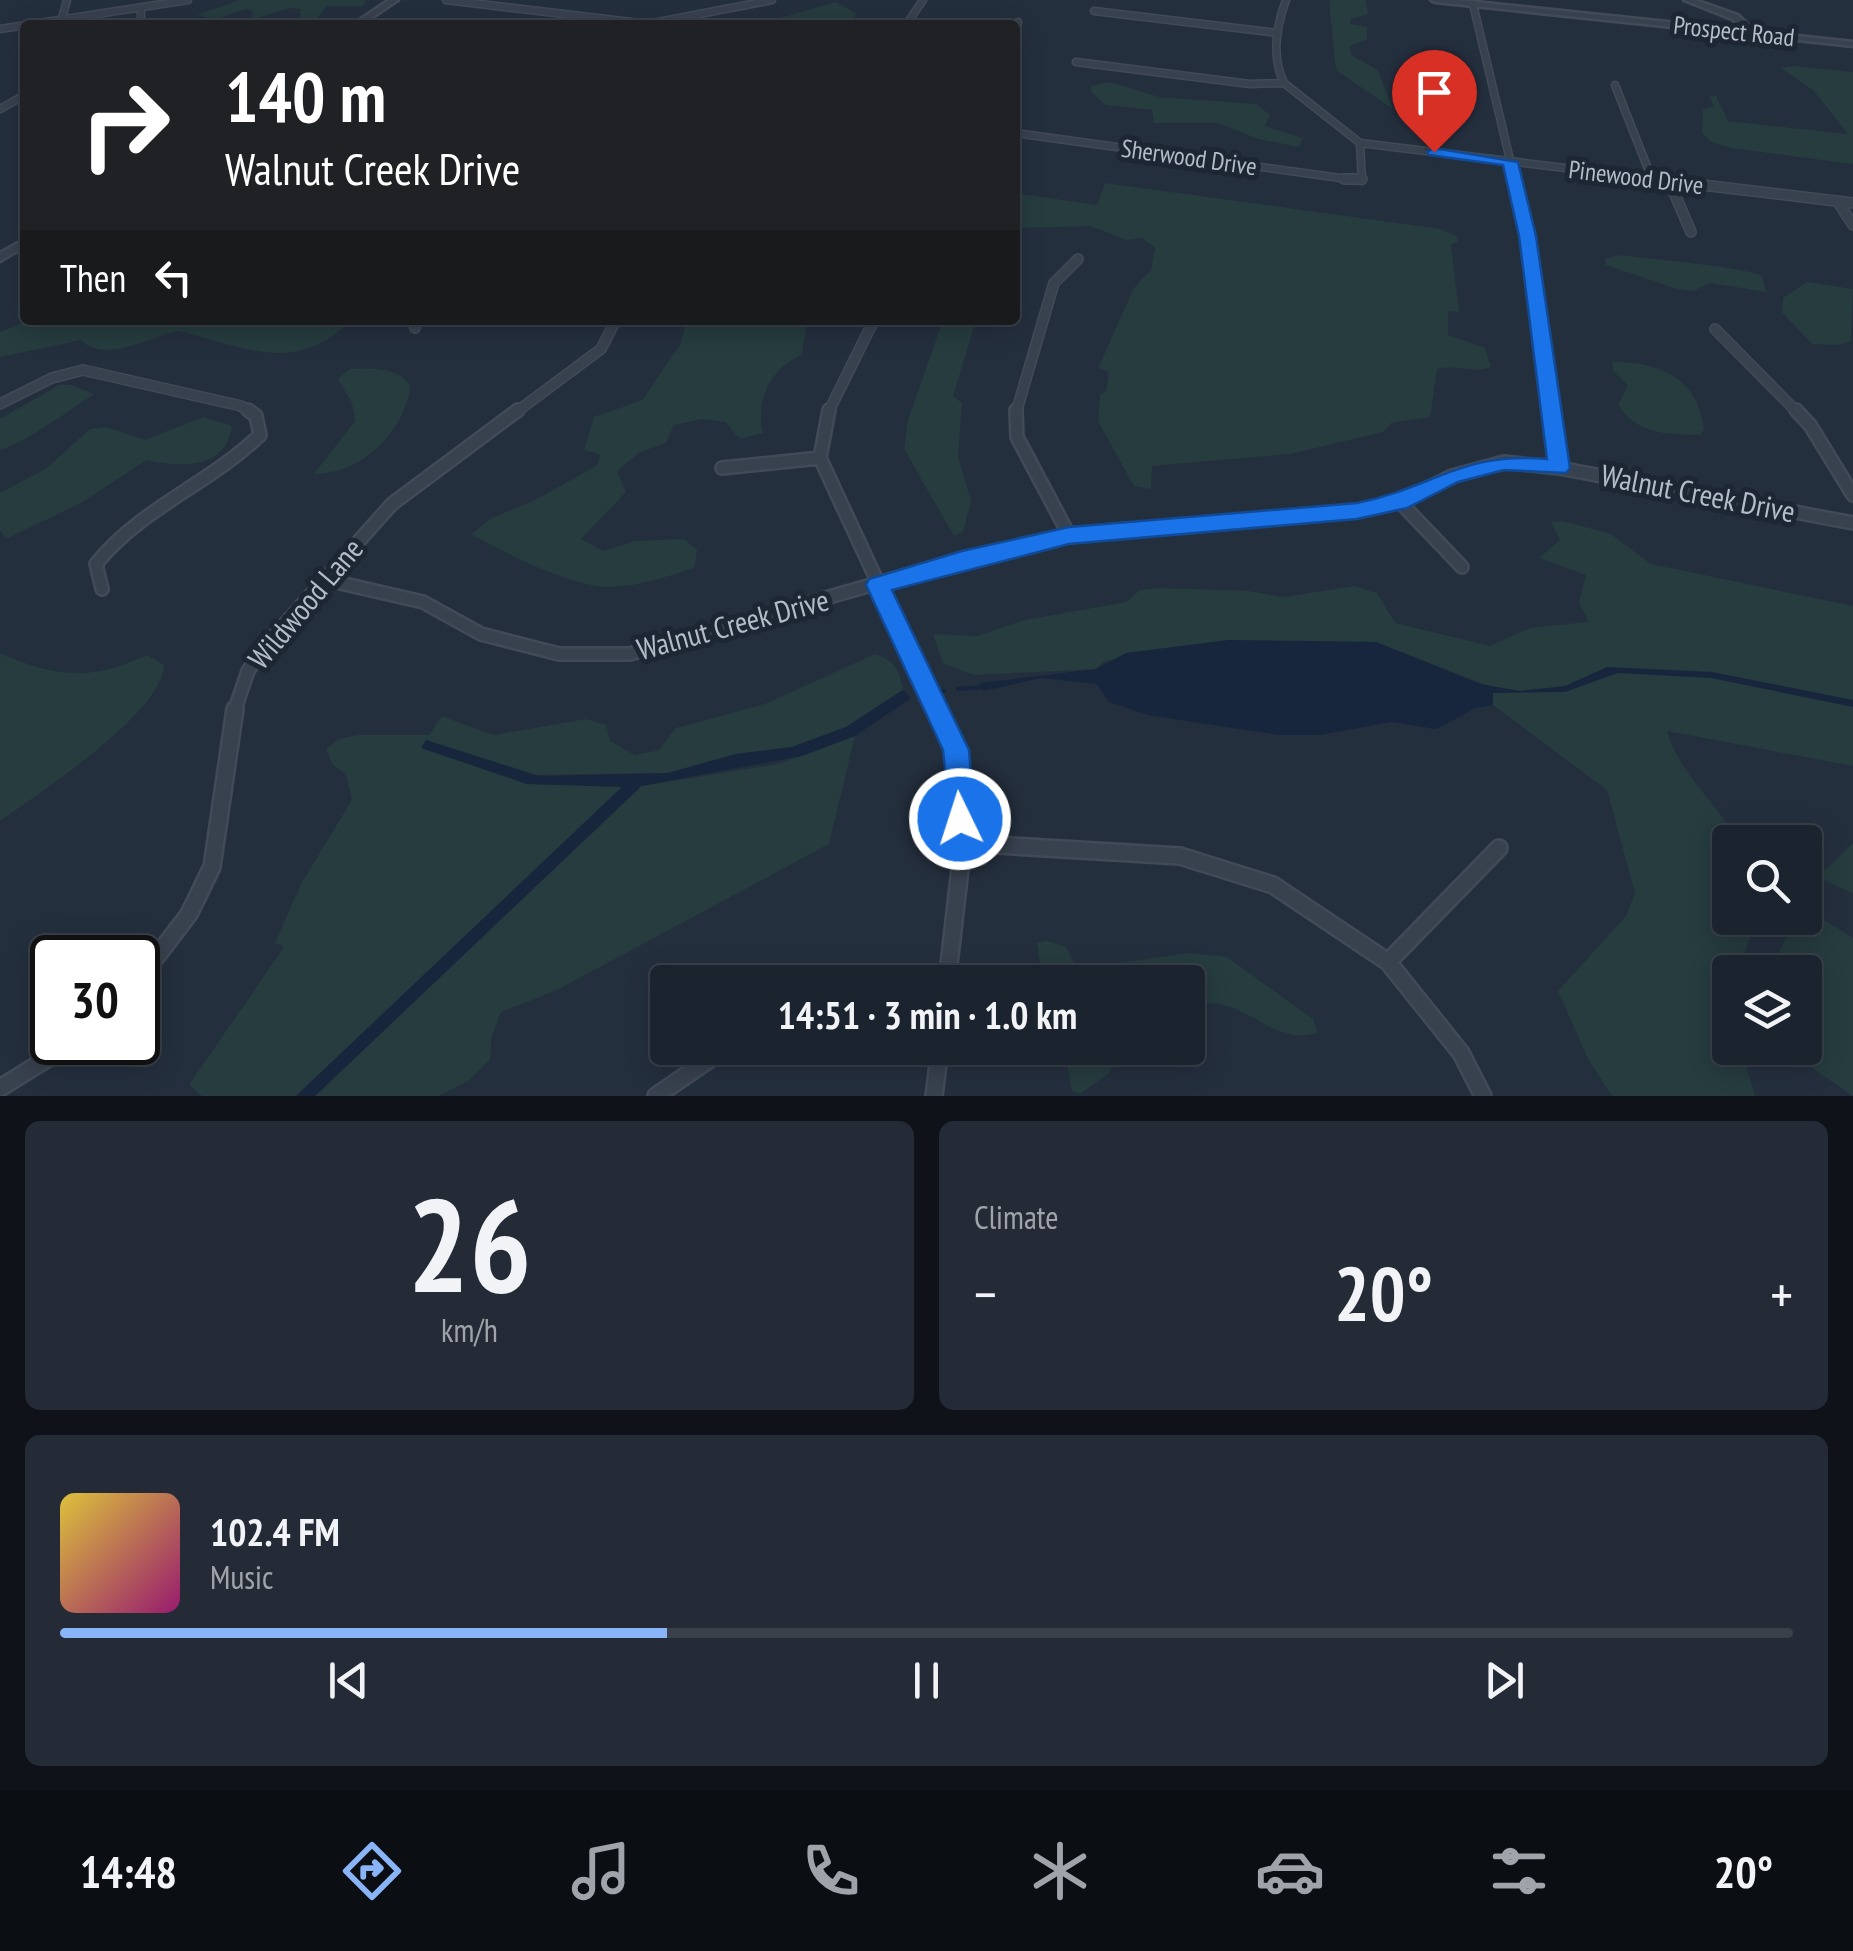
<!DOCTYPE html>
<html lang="en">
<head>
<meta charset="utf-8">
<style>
  body { margin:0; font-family:"PT Sans Narrow",sans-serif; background:#242b36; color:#f1f3f6; height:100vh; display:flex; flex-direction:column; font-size:38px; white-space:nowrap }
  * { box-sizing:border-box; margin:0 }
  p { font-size:32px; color:#a0a4aa }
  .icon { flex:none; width:55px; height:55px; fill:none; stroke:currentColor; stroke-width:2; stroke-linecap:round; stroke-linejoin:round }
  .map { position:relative; height:1096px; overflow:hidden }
  .side { display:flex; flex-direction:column; gap:25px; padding:25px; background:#0f1319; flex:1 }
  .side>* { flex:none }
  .top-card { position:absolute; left:20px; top:20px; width:1000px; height:305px; border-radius:10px; box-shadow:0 5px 25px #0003,0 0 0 2px #39404a; background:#202124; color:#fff; overflow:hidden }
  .buttons { position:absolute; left:1712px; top:825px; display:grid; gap:20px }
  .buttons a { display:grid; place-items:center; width:110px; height:110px; border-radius:10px; background:#1b232e; box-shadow:0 5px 25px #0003,0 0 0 2px #39404a; font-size:50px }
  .speed { position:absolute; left:30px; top:935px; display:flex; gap:20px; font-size:50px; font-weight:700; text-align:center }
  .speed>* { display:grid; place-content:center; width:130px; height:130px; border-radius:50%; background:#1b232e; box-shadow:0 5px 25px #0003,0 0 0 2px #39404a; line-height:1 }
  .speed .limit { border:5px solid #111; border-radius:15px; background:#fff; color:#111 }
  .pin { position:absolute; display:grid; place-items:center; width:85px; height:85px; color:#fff; margin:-102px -42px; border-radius:50% 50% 50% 0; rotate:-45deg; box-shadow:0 0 10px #0007 }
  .pin .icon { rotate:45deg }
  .me { position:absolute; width:110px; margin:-55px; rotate:356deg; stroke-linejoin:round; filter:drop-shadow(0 0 8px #0008) }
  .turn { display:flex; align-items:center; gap:35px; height:210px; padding:0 40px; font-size:45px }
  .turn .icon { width:130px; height:130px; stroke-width:2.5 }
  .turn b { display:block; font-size:70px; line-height:85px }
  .then { display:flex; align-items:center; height:95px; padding:0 40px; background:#0003; gap:20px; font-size:38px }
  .big { font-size:75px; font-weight:700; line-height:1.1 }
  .side .widget { flex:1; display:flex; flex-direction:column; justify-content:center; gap:15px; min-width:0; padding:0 35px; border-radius:15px; background:#242b36 }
  .side .dial { align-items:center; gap:0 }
  .dial b { font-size:130px; line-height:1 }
  .song { display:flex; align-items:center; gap:30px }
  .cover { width:120px; height:120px; border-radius:15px; background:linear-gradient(135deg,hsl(50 70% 55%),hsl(320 70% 35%)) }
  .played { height:10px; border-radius:5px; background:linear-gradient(90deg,#8ab4f8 35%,#39404a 35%) }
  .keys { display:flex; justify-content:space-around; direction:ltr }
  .heat { display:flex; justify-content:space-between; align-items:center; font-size:55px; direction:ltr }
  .side .tiles { flex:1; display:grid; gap:25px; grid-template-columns:1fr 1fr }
  .widget:last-child { grid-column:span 2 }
  .trip { position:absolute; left:650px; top:965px; width:555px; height:100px; border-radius:10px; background:#1b232e; box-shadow:0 5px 25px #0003,0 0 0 2px #39404a; font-weight:700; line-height:100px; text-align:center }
  .tab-bar { display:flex; height:160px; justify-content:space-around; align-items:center; background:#0b0e12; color:#a0a4aa }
  .tab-bar .icon { width:70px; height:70px }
  .tab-bar .current { color:#8ab4f8 }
  .tab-bar b { font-size:45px; color:#f1f3f6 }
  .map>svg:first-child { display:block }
  .green { fill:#263c3f }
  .water { fill:#17263c }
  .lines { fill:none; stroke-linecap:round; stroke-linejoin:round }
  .stream { stroke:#17263c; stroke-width:4 }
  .minor-far3-casing { stroke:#414a57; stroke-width:9 }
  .minor-far2-casing { stroke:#414a57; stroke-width:12 }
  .minor-far1-casing { stroke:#414a57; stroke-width:16 }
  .minor-casing { stroke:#414a57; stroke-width:20 }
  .tertiary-casing { stroke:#414a57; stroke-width:5 }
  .minor-far3 { stroke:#38414e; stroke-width:6 }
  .minor-far2 { stroke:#38414e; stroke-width:9 }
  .minor-far1 { stroke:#38414e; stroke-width:11 }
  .minor { stroke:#38414e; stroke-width:15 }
  .tertiary { fill:#38414e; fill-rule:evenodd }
  .route { fill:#1a73e8; stroke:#114b97; stroke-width:2.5 }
  .labels { text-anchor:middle; stroke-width:10; stroke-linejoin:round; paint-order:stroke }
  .far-street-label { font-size:25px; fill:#b4bcc9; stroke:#1d2633 }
  .street-label { font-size:30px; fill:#b4bcc9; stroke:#1d2633 }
</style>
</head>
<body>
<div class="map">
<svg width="1853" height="1096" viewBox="0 0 1853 1096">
  <rect width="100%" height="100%" fill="#242f3e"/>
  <path class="green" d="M 240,0 L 360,0 L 366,1 L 363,6 L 326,6 L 318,18 L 331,25 L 298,25 L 301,9 L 290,8 L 251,20 L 253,11 L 246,9 L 222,17 L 235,25 L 199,25 L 211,18 L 197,15 Z
    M 1329,0 L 1366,0 L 1368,14 L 1351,19 L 1350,24 L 1367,27 L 1367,39 L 1350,46 L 1351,55 L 1378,70 L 1393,109 L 1336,70 Z
    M 836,2 L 857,14 L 847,24 L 755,25 Z
    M 1794,66 L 1853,72 L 1853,164 L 1731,148 L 1713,143 L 1702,133 L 1703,110 L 1714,106 L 1709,96 L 1716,96 L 1728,121 L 1848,134 L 1814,91 L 1781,68 Z
    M 1110,82 L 1159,97 L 1256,104 L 1270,115 L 1265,126 L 1303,138 L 1299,147 L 1258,139 L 1219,123 L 1154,123 L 1152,110 L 1106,105 L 1091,92 L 1091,86 Z
    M 1105,183 L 1441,229 L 1456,236 L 1458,241 L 1451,245 L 1459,312 L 1448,311 L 1448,335 L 1485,348 L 1491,367 C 1474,374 1456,364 1437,369 L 1430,417 L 1391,423 L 1383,432 L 1290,454 L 1152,466 L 1151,489 L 1134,486 L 1098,421 L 1100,395 L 1106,391 L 1109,372 L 1098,368 L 1134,288 L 1151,270 L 1155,248 L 1142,238 L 1126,240 L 1091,226 L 1015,228 L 1015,193 L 1097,205 Z
    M 1620,255 C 1647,259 1747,267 1762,276 L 1766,292 L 1710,283 L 1693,291 L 1677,289 L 1606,265 L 1605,259 Z
    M 1807,282 L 1853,289 L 1851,341 L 1839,345 L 1812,344 L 1782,312 L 1783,298 Z
    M 30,320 L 351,320 C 295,376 247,347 178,331 C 150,337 104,364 81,340 L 0,357 L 0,332 Z
    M 687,320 L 807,320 L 802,355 C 771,368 755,399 763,433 L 740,439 L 725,422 L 702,419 L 674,425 L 666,443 L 640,452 L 617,471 L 626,492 L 581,539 L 603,551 L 635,541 L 684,539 L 697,550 L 694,568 C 666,577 640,586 610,587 C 572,587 504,553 471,534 L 492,518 L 533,501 L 596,466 L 601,455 L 584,450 L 594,417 L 642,400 L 680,345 Z
    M 943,320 L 976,320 L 953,396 L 962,403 L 958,456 L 971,501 L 963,532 L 954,536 L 904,449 L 908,420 Z
    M 1612,362 C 1660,362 1698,378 1704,429 L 1700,435 C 1665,434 1639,435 1618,405 L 1628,385 L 1613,371 Z
    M 350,369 C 374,369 395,366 411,386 C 403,432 363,474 314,474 L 355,421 L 352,403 L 338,379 Z
    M 59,385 L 72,385 L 94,394 C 76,406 16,449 0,449 L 0,419 Z
    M 203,417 L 232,426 C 226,471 179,467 147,460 L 79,504 L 6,539 L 0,530 L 0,493 L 47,468 L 90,429 L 106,427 L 145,440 Z
    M 1563,521 L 1611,534 L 1651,564 L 1853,606 L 1853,766 L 1667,731 C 1680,775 1717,802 1738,842 L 1730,842 L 1730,918 L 1756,918 L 1738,972 L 1730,972 L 1730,1048 L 1741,1048 L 1755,1096 L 1612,1096 L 1588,1059 L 1558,991 L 1626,916 L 1635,893 L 1607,790 L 1493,705 L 1491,687 L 1376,642 L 1228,641 L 1105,661 L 1096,669 L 973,675 L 943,663 L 933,634 L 977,636 L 1025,620 L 1126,602 L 1140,590 L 1159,588 L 1248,591 L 1284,597 L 1355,586 L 1377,593 L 1395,623 L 1490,646 L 1529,628 L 1589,622 L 1579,603 L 1586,575 L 1539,558 L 1560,540 L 1551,522 Z
    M 0,653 C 56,678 92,681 147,655 L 164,665 C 163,713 39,793 0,821 Z
    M 875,654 C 894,660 900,670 903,690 L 846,727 L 792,747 L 736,754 L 668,773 L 531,775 L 535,784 L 623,786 L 296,1096 L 202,1096 L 189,1085 L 284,947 L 275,943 L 301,884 L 352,800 L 346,774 L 333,765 L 326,749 L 339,739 L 359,735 L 429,735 L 442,716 L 493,735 L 586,719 L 606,725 L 610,741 L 635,755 L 659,750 L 676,728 L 765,704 Z
    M 855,736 L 829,844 L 557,990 L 501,1012 L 492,1035 L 490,1060 L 468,1081 L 439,1096 L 315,1096 L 642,786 L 778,764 Z
    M 1853,843 L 1853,894 L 1818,877 Z
    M 1805,908 L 1853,938 L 1853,1096 L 1783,1048 L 1805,1048 L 1805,972 L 1771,972 L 1794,918 L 1805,918 Z
    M 1047,941 L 1066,947 L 1076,967 L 1113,979 L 1118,963 L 1188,953 L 1227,957 L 1313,1019 L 1318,1033 C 1311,1034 1301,1037 1294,1035 C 1254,1028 1236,992 1188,1007 L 1188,982 L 1043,982 L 1037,943 Z
    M 1064,1048 L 1125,1048 L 1108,1074 L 1080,1094 L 1072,1091 Z"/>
  <path class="water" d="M 1228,640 L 1376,642 L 1480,684 L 1520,691 L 1565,686 L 1607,667 L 1712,672 L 1853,700 L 1853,707 L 1711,678 L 1618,673 L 1565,692 L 1493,693 L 1493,705 L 1476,708 L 1436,729 L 1391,722 L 1321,735 L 1279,735 L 1148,715 L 1109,702 L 1097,684 L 1041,678 L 983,691 L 980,683 L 1096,669 L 1126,653 Z
    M 903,690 L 911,698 L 855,736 L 802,756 L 641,786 L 315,1096 L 296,1096 L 622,787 L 527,784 L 421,748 L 426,740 L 539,776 L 668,773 L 736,754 L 792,747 L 846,727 Z"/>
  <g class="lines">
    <path class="stream" d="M 958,689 L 983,687
      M 940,691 L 944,691"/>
    <g class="minor-far3-casing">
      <path id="minor-far3" d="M 446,0 L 648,24 L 772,0
        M 1473,4 L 1515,181
        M 141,7 L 141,25
        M 1094,11 L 1278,33
        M 62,18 L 67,0
        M 906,25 L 923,0
        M 0,29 L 188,0
        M 1015,40 L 1018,22
        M 1076,62 L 1250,84 L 1284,83
        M 1615,85 L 1652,179
        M 0,109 L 25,95
        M 1015,133 L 1362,181 L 1360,143 L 1284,83 C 1271,56 1276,27 1286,0
        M 1360,143 L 1673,181"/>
    </g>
    <g class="minor-far2-casing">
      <path id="minor-far2" d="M 1344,179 L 1362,179
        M 1514,179 L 1528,236 L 1552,413
        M 1652,179 L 1853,203
        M 1669,181 L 1691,232
        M 1838,202 L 1853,225
        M 415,328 L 417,320
        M 1715,329 L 1798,413
        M 0,404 L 52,378 L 83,370 L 241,406 L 251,413
        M 515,413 L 601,349 L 616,320
        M 828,413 L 874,320
        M 1016,413 L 1054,283 L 1078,259"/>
    </g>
    <g class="minor-far1-casing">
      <path id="minor-far1" d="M 829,410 L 820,458 L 938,712
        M 1016,410 L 1017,437 L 1069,535
        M 1551,410 L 1559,468
        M 1796,410 L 1810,425 L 1853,495
        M 722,468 L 820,458
        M 1400,502 L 1462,567
        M 323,579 L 423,602 L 481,634 L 559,654 L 630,654 L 962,559 L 1069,535 L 1357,511 L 1400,502 L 1452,476 L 1504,462 L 1559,468 L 1853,523
        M 102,589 L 96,564 C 141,508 209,484 260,435 L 256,416 L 248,410
        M 234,712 L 248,671 L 267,644 L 392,504 L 518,410"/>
    </g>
    <g class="minor-casing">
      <path id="minor" d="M 937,709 L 956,750 L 963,843 L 947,982
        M 963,843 L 1180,856 L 1273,885 L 1388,962 L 1461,1053 L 1483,1096
        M 1388,962 L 1499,848
        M 138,981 L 189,914 L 212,867 L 235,709
        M 0,1088 L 74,1042
        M 656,1096 L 726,1048
        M 934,1096 L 940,1048"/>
    </g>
    <g class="tertiary-casing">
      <path id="tertiary" d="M 389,0 L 398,0 L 361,25 L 352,25 Z
        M 1431,0 L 1456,0 L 1744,30 L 1732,19 L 1684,0 L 1695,0 L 1738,15 L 1754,31 L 1853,42 L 1853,46 L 1435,2 Z
        M 25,239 L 25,246 L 0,261 L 0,253 Z"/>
    </g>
    <use href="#minor-far3" class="minor-far3"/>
    <use href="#minor-far2" class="minor-far2"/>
    <use href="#minor-far1" class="minor-far1"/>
    <use href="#minor" class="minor"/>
    <use href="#tertiary" class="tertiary"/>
  </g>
  <path class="route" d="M 1434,148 L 1518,162 L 1536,236 L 1570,468 L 1566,473 L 1504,470 L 1458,482 L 1407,508 L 1357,519 L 1069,544 L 892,590 L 969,750 L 975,819 L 970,828 L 960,832 L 951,828 L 943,750 L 866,585 L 869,579 L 962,551 L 1069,527 L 1357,503 C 1433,488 1462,451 1547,459 L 1519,236 L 1503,165 L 1429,155 L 1427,152 Z"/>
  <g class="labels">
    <g class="far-street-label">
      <text transform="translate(1734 31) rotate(6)" y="9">Prospect Road</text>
      <text transform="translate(1189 157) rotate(8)" y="9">Sherwood Drive</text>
      <text transform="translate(1636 177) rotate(7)" y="9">Pinewood Drive</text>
    </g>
    <g class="street-label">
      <text transform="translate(1698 494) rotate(11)" y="10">Walnut Creek Drive</text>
      <text transform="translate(306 604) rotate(-50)" y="10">Wildwood Lane</text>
      <text transform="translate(733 625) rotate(-15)" y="10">Walnut Creek Drive</text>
    </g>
  </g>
</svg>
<div class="buttons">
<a><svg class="icon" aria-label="search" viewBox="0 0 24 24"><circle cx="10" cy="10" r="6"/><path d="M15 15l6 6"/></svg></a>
<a><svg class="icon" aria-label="layers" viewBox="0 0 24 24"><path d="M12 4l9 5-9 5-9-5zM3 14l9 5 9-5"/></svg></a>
</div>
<div class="speed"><div class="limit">30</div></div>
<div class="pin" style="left:1434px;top:152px;background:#d93025"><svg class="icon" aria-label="arrive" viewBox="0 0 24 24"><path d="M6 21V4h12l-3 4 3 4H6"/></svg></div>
<svg class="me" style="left:960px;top:819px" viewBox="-20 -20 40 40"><circle r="17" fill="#1a73e8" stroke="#fff" stroke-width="3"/><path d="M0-11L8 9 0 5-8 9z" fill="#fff"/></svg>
<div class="trip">14:51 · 3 min · 1.0 km</div>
<div class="top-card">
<div class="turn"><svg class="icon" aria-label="right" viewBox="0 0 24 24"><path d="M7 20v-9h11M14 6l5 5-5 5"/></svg><div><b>140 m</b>Walnut Creek Drive</div></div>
<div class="then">Then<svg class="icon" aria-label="left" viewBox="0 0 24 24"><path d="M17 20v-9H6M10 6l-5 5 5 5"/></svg></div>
</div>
</div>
<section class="side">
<div class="tiles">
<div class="widget dial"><b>26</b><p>km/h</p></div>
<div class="widget"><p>Climate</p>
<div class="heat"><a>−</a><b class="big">20°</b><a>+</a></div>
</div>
<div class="widget">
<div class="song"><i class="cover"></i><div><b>102.4 FM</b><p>Music</p></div></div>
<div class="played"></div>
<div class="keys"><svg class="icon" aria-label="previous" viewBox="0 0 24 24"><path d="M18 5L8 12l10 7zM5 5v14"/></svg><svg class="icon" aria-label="pause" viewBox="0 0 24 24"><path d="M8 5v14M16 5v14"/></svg><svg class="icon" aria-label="next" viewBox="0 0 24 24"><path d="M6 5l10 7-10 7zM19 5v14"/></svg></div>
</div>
</div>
</section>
<nav class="tab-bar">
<b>14:48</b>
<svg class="icon current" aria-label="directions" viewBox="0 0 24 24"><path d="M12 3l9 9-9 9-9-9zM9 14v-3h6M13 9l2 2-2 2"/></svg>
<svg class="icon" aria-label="music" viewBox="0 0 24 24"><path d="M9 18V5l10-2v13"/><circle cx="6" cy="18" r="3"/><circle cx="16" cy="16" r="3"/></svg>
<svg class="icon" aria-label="phone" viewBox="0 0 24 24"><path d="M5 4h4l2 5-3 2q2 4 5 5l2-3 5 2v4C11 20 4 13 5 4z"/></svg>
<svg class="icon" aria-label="climate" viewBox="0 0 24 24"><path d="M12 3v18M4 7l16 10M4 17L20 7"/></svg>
<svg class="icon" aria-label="car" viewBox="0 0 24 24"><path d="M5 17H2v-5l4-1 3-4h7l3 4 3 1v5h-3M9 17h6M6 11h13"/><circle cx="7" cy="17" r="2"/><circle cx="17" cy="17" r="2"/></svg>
<svg class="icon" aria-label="filters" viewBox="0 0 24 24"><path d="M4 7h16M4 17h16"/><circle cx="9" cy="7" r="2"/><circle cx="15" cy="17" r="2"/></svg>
<b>20°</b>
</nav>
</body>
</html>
